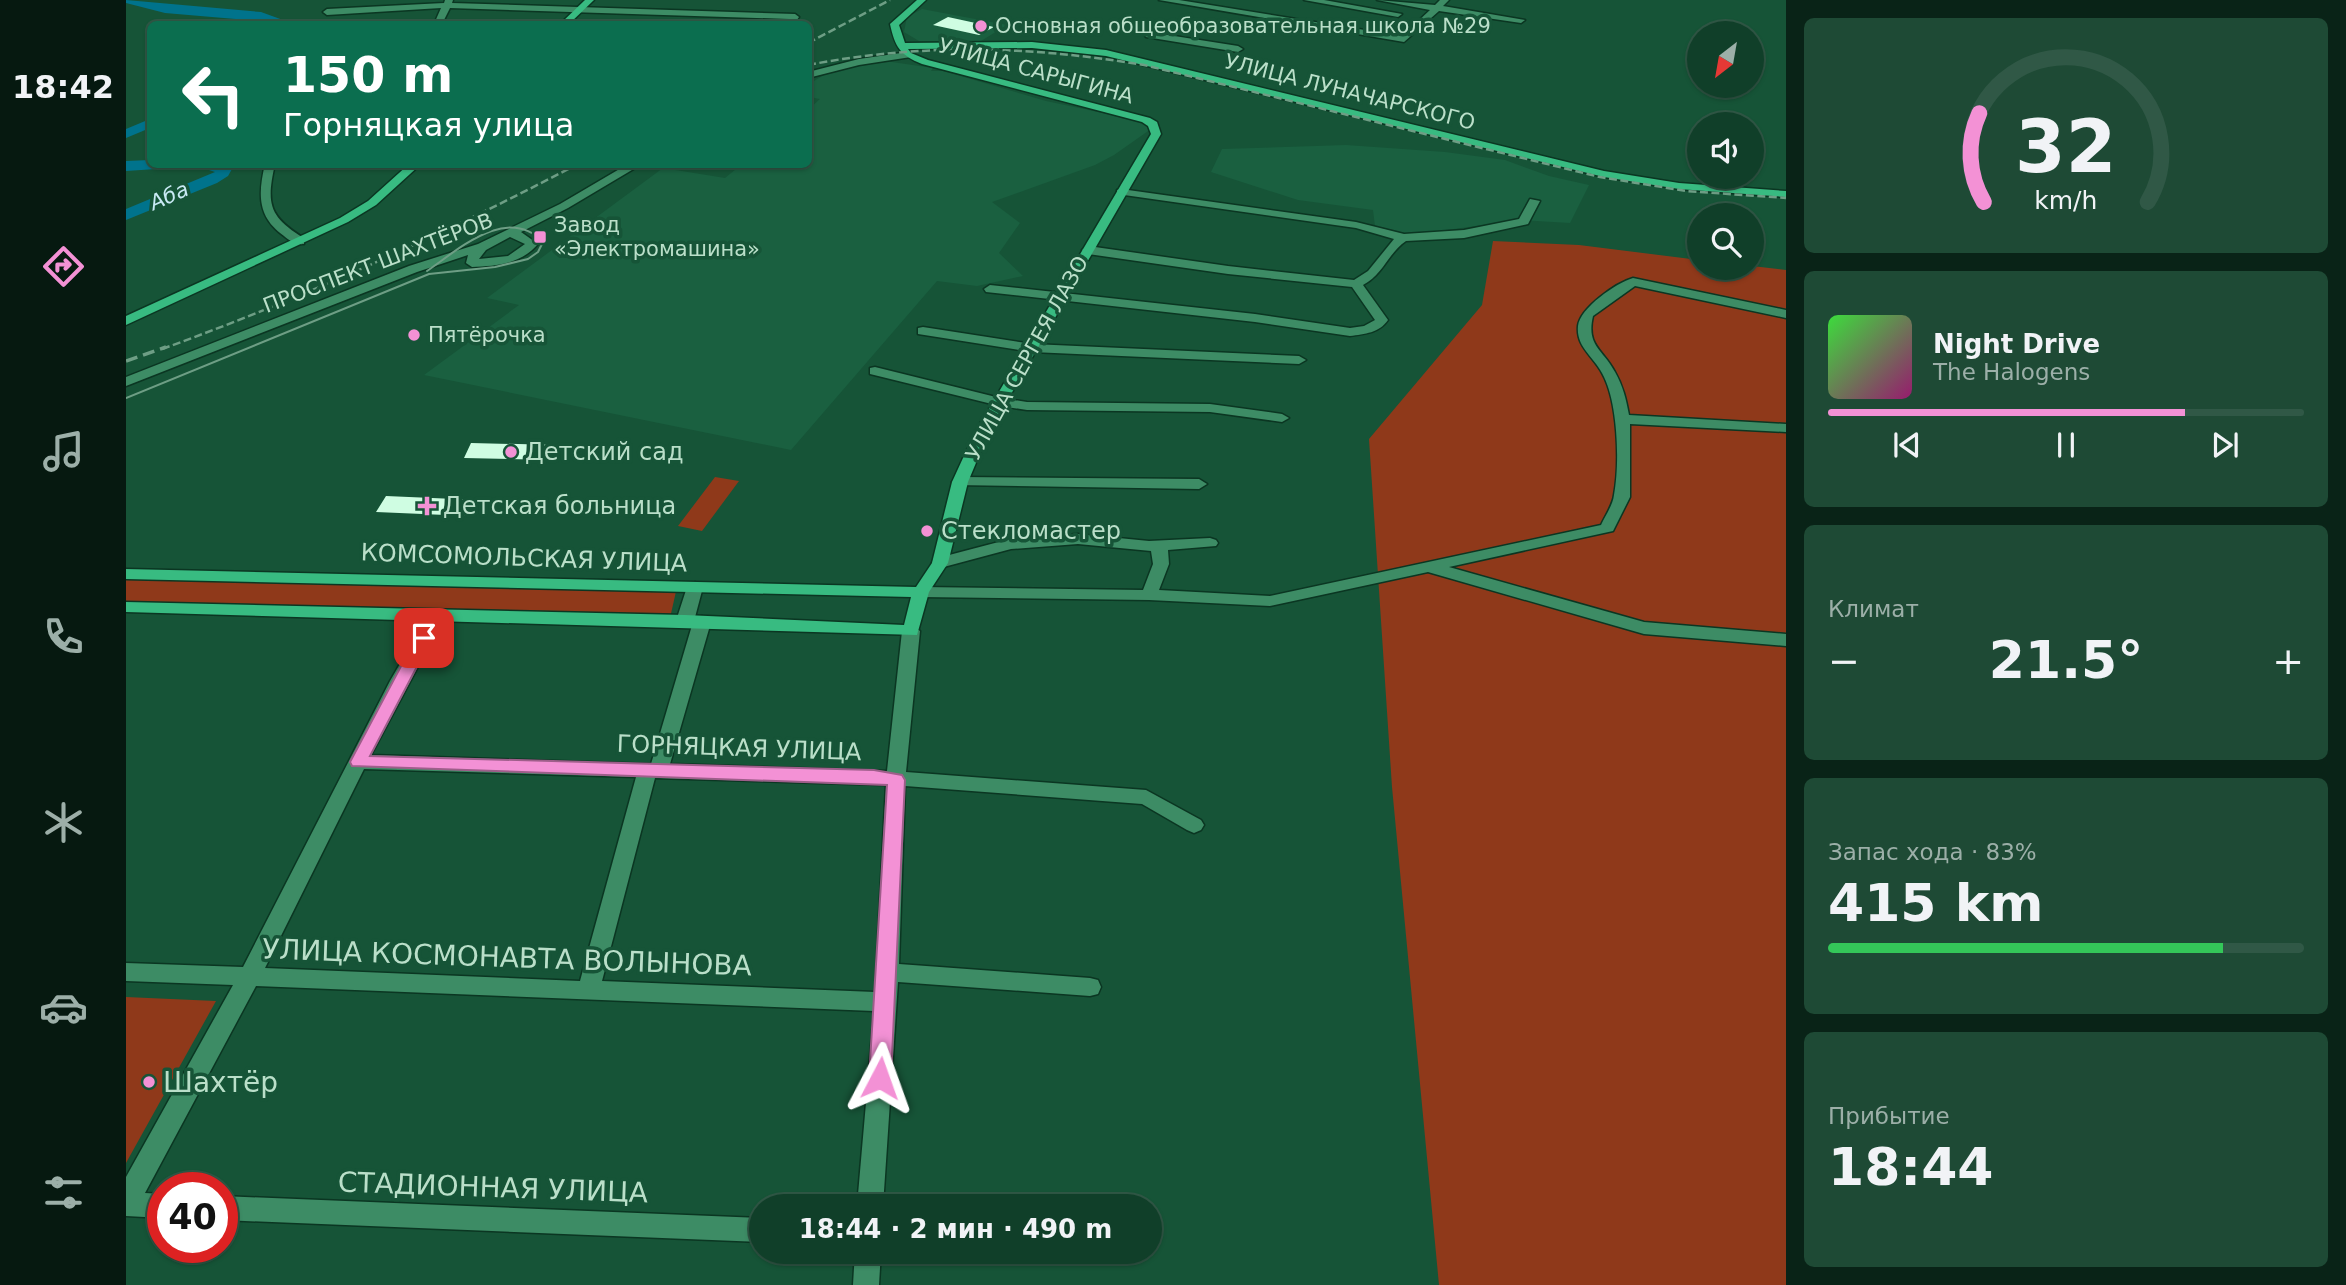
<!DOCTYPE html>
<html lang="ru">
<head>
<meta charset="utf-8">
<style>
  body { margin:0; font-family:"DejaVu Sans",sans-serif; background:#1e4a35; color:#f1f3f6; height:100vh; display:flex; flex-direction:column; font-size:26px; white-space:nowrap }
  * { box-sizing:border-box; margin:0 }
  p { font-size:23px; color:#9cafa8 }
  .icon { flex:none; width:38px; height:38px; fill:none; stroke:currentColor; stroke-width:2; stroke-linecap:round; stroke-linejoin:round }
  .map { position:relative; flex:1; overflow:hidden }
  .side { display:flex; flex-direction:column; gap:18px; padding:18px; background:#092317; width:560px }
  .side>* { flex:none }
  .banner { position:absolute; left:21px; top:21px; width:665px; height:147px; border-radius:10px; box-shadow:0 2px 5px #0004,0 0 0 2px #305846; background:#0b6e4f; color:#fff; overflow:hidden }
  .needle { width:46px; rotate:211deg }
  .controls { position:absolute; left:1561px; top:21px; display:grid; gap:14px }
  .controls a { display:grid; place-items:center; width:77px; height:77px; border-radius:50%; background:#103f29; box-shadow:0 2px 5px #0004,0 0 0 2px #305846; font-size:35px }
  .speed { position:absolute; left:21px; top:1172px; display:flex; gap:14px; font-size:35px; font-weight:700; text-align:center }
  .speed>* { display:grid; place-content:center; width:91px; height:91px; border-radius:50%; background:#103f29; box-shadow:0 2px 5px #0004,0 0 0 2px #305846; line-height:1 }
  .speed .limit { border:10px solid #d22; background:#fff; color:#111 }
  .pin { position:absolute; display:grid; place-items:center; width:60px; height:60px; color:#fff; margin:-30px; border-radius:14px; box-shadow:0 4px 10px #0006 }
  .me { position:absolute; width:77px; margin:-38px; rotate:4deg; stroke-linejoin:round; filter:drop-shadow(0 0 5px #0008) }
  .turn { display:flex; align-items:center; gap:24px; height:147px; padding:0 21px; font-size:32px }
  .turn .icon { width:91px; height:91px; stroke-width:2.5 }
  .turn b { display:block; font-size:49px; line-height:60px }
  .big { font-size:52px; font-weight:600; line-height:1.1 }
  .side .card { flex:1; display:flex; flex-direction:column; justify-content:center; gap:10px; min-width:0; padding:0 24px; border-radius:10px; background:#1e4a35 }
  .side .dial { align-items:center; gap:0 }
  .dial svg { height:182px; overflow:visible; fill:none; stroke:#305846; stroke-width:7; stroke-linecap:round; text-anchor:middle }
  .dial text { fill:#f1f3f6; stroke:none }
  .song { display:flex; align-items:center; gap:21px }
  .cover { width:84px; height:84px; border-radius:10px; background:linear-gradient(135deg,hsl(120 70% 55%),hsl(320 70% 35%)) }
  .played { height:7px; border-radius:4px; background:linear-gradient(90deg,#f391d5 75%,#305846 75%) }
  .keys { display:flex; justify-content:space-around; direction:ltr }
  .heat { display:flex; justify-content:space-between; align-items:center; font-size:38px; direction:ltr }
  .charge { height:10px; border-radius:5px; background:linear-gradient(90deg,#34c759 83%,#305846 0) }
  .trip { position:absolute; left:623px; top:1194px; width:413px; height:70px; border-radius:35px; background:#103f29; box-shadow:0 2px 5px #0004,0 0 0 2px #305846; font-weight:600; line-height:70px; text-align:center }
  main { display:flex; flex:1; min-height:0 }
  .tab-bar { display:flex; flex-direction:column; width:126px; justify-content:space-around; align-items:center; background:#061910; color:#9cafa8 }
  .tab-bar .icon { width:49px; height:49px }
  .tab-bar .current { color:#f391d5 }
  .tab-bar b { font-size:32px; color:#f1f3f6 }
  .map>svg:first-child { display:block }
  .built { fill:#1a6040 }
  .green { fill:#8f391a }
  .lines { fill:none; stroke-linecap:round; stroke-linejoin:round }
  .river { fill:#00738c; fill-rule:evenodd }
  .building { fill:#cffde2 }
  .minor-casing { stroke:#0b3622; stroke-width:3 }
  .major-casing { stroke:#0b3622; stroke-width:3 }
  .minor { fill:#3d8c65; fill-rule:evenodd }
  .major { fill:#38bb81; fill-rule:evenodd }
  .tram { stroke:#6e9e85; stroke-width:2 }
  .rail-far1 { stroke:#6e9e85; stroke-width:2.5; stroke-dasharray:8 3.5; stroke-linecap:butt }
  .rail { stroke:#6e9e85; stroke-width:3.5; stroke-dasharray:12 6; stroke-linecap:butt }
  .route { fill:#f391d5; stroke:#9e5e8a; stroke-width:2 }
  .poi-dot { fill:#f391d5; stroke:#165437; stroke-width:2.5 }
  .labels { text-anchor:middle; stroke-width:7; stroke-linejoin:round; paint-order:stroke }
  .far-poi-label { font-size:21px; fill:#badfc9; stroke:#165437; text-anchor:start }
  .far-street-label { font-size:21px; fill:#badfc9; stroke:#165437 }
  .far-water-label { font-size:21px; font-style:italic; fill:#c9eaf4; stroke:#165437 }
  .poi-label { font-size:24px; fill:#badfc9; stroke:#165437; text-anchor:start }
  .street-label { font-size:24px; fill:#badfc9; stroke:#165437 }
  .near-street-label { font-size:28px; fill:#badfc9; stroke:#165437 }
  .near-poi-label { font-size:28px; fill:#badfc9; stroke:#165437; text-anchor:start }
</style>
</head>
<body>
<main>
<nav class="tab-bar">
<b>18:42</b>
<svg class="icon current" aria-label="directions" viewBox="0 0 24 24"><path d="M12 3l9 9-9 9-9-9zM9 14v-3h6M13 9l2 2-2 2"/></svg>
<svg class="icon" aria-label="music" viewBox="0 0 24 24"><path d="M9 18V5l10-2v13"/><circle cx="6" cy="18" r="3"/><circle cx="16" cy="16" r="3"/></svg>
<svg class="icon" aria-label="phone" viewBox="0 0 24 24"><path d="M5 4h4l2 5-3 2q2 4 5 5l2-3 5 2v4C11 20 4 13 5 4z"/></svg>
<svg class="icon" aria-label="climate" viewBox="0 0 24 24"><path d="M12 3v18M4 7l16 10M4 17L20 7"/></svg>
<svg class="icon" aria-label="car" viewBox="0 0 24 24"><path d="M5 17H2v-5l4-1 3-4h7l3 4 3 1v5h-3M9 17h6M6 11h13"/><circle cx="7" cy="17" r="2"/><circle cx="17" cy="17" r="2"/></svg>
<svg class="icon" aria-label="filters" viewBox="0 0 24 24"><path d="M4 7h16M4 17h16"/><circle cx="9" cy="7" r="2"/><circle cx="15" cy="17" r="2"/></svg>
</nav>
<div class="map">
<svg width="1660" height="1285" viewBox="0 0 1660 1285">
  <rect width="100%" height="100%" fill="#165437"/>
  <path class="built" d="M 796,9 L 881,25 L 855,41 L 793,41 L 778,32 L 781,17 Z
    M 759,61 L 807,68 L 805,71 L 817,71 L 920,101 L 1005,119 L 1019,123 L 1025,129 L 988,155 L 969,165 L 866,202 L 894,223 L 873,253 L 897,276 L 851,286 L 811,281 L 665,450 L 298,375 L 393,305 L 361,298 L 537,168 L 599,178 L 615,165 L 682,164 L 683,109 L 694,99 L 683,97 L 683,84 L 703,72 Z
    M 1220,145 L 1319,152 L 1379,160 L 1423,176 L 1463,185 L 1444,223 L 1393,220 L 1299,233 L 1278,233 L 1249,226 L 1247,210 L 1172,200 L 1085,172 L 1096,149 Z"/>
  <path class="green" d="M 1367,241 L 1453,245 L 1573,260 L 1573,268 L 1626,266 L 1660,270 L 1660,1285 L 1313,1285 L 1266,787 L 1243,439 L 1356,305 Z
    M 589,477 L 613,481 L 576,531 L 552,526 Z
    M 0,579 L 551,587 L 544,618 L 0,602 Z
    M 0,997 L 90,1001 L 0,1163 Z"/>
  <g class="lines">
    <path class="river" d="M 0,0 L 135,12 L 168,24 L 39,13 L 0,3 Z
      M 24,119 L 24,128 L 0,138 L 0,129 Z
      M 24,160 L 24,164 L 37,164 L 30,169 L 0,171 L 0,161 Z
      M 65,164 L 98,164 L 106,169 L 102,176 L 91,183 L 0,220 L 0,209 L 89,172 Z"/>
  </g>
  <path class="building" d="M 822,17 L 868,27 L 853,35 L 807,25 Z
    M 345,443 L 432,445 L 426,460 L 338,458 Z
    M 260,496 L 352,500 L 343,516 L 250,512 Z"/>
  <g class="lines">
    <g class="minor-casing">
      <path id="minor" d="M 319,0 L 327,0 L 326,3 L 669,14 L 673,17 L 668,24 L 660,24 L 663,19 L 324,8 L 316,24 L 308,24 L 315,8 L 201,15 L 197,12 L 201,9 L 318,3 Z
        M 1033,0 L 1053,0 L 1276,36 L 1304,10 L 1251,0 L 1309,5 L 1314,0 L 1323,0 L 1317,6 L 1399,20 L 1395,23 L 1313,11 L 1278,42 Z
        M 1178,0 L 1198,0 L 1276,14 L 1272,17 Z
        M 1023,32 L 1112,46 L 1117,49 L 1112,52 L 1020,37 L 1019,35 Z
        M 782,52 L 787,55 L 785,57 L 733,65 L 682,78 L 682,72 L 733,59 Z
        M 139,164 L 149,164 C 140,204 143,217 178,238 L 178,244 C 170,245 164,241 158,236 C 131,217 132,194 139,164 Z
        M 502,164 L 516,164 L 442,208 L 395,232 L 412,244 C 395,264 371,266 346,267 L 340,263 L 342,255 L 291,272 L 0,386 L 0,377 L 283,266 L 352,244 L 434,204 ZM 384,237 L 399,244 L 382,256 L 353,259 L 360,250 Z
        M 995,189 L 1230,222 L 1278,234 L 1338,230 L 1393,219 L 1404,199 L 1414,201 L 1402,224 L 1338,238 L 1280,241 C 1262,253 1257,275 1237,285 L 1262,320 C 1253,333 1239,334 1224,336 L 1129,322 L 860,292 L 858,289 L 864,285 L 1129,314 L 1224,328 L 1238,326 L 1249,320 L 1226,287 L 1102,274 L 962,254 L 956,250 L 962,246 L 1102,266 L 1228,280 L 1242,271 L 1268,239 L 1230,228 L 991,194 L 991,190 Z
        M 1507,278 L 1660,310 L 1660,318 L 1509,286 L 1467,316 C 1460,346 1477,349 1489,372 C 1497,386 1500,399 1503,415 L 1660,424 L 1660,432 L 1504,424 L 1504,497 L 1487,531 L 1323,567 L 1518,622 L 1660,634 L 1660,646 L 1518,634 L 1302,572 L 1144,606 L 1023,600 L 795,597 L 787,592 L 795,587 L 1017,590 L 1027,564 L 1025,551 L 952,544 L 885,549 L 814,568 L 806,563 L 808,559 L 884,539 L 952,534 L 1023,541 L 1084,538 L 1090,540 L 1092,543 L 1090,546 L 1042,550 L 1043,564 L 1033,590 L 1144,596 L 1475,525 C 1479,516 1487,505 1488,495 C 1494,463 1492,401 1476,373 C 1467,356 1450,347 1452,326 C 1454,308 1490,283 1507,278 Z
        M 797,327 L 906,344 L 1173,356 L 1180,360 L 1173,364 L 906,352 L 792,334 L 792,328 Z
        M 749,367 L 874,398 L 901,402 L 1084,404 L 1156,414 L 1163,418 L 1156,422 L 1084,412 L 901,410 L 874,406 L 744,374 L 744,368 Z
        M 834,477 L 1073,479 L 1081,484 L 1073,489 L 829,485 L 826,482 Z
        M 569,582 L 577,587 L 568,621 L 565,625 L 553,625 L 550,621 L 561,587 Z
        M 310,611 L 319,616 L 245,755 L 525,764 L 567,622 L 576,616 L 585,622 L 544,764 L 761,771 L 776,631 L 785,625 L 794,631 L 780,772 L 1020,790 L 1075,820 L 1078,825 L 1075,830 L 1068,833 L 1061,830 L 1016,804 L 779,786 L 773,964 L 964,978 L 972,980 L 975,987 L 972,994 L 964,996 L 772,982 L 757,1206 L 731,1206 L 748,1011 L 130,986 L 19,1193 L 37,1194 L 37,1218 L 0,1216 L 0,1177 L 107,985 L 0,981 L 0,963 L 117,967 L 264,681 L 304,612 ZM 238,769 L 510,777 L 454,981 L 139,968 ZM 529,778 L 760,785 L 749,992 L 476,981 Z
        M 96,1196 L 635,1218 L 635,1242 L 96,1220 Z
        M 729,1251 L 755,1251 L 753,1285 L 727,1285 Z"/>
    </g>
    <g class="major-casing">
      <path id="major" d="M 459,0 L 468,0 L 443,24 L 434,24 Z
        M 791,0 L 800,0 L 773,25 L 779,43 L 906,42 L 980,50 L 1478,171 L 1553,183 L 1660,191 L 1660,197 L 1553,189 L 1478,177 L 980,56 L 906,48 L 782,49 L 785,53 L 802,60 L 1024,118 L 1031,122 L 1035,134 L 862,434 L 842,482 L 822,563 L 803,592 L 791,635 L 0,612 L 0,602 L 559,615 L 778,625 L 785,597 L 0,579 L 0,569 L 790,587 L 806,563 L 826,482 L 848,434 L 1025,134 L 1022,126 L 1016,122 L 796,64 C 774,55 769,47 764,24 Z
        M 283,164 L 295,164 L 250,205 L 222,222 L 0,325 L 0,316 L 214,218 L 242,201 Z"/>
    </g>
    <use href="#minor" class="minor"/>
    <use href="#major" class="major"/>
    <path class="tram" d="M 0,398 L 303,274 L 369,267 L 402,259 L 412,252 L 417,242 C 381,204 332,250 301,271"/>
    <path class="rail-far1" d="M 682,43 L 764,0
      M 682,65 C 795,43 905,46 1018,65 L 1474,177 L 1560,191 L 1660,198
      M 36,349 C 180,297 316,235 452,164"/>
    <path class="rail" d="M 0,361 L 40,347"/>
  </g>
  <path class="route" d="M 298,632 L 306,638 L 244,756 L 748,770 L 776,775 L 779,780 L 765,1078 L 762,1085 L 754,1088 L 746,1085 L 743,1078 L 761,785 L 226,766 L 224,762 L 290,638 Z"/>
  <g class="poi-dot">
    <circle cx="855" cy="26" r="7"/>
    <rect x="407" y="230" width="14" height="14" rx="3.5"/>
    <circle cx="288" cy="335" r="7"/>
    <circle cx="385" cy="452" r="7"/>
    <path d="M297.5 495.5h7v7h7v7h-7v7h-7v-7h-7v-7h7z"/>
    <circle cx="801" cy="531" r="7"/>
    <circle cx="23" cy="1082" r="7"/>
  </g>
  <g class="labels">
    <g class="far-poi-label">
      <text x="869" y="33">Основная общеобразовательная школа №29</text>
      <text x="428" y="232">Завод<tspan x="428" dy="24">«Электромашина»</tspan></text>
      <text x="302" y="342">Пятёрочка</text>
    </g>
    <g class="far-street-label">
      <text transform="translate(910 71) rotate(15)" y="7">УЛИЦА САРЫГИНА</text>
      <text transform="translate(1224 92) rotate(14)" y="7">УЛИЦА ЛУНАЧАРСКОГО</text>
      <text transform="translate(252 263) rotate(-21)" y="7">ПРОСПЕКТ ШАХТЁРОВ</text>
      <text transform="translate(901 358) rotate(-61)" y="7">УЛИЦА СЕРГЕЯ ЛАЗО</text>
    </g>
    <g class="far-water-label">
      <text transform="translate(43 196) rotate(-24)" y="7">Аба</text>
    </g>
    <g class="poi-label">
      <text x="399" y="460">Детский сад</text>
      <text x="317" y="514">Детская больница</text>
      <text x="815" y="539">Стекломастер</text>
    </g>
    <g class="street-label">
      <text transform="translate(398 558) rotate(2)" y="8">КОМСОМОЛЬСКАЯ УЛИЦА</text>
      <text transform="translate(613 748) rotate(2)" y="8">ГОРНЯЦКАЯ УЛИЦА</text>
    </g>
    <g class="near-street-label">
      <text transform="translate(381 957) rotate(2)" y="10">УЛИЦА КОСМОНАВТА ВОЛЫНОВА</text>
      <text transform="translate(367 1187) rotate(2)" y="10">СТАДИОННАЯ УЛИЦА</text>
    </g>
    <g class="near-poi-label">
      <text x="37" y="1092">Шахтёр</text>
    </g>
  </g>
</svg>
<div class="controls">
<a><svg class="needle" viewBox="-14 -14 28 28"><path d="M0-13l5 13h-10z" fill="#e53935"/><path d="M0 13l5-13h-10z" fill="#9cafa8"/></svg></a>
<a><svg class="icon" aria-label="sound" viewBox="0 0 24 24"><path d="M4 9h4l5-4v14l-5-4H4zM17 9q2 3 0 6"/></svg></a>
<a><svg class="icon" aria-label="search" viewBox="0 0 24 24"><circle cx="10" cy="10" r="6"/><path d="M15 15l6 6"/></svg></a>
</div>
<div class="speed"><div class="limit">40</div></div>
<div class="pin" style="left:298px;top:638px;background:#d93025"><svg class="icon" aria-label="arrive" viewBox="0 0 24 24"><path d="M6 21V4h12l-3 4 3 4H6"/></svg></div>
<svg class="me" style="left:754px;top:1078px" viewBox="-20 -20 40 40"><path d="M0-17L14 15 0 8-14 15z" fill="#f391d5" stroke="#fff" stroke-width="4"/></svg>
<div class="trip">18:44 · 2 мин · 490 m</div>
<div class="banner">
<div class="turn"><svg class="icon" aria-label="left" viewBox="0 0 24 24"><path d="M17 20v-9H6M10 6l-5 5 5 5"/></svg><div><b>150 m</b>Горняцкая улица</div></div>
</div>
</div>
<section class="side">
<div class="card dial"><svg viewBox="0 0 100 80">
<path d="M14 69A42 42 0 1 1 86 69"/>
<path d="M14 69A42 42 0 0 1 12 30" stroke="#f391d5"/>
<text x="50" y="56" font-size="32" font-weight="700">32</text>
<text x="50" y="72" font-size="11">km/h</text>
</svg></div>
<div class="card">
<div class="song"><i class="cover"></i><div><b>Night Drive</b><p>The Halogens</p></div></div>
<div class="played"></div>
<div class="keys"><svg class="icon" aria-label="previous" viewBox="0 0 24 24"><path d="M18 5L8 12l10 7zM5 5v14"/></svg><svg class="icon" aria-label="pause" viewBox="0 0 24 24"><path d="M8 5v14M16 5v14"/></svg><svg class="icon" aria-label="next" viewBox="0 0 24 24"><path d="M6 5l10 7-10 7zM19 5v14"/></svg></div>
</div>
<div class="card"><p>Климат</p>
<div class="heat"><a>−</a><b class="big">21.5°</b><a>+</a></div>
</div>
<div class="card"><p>Запас хода · 83%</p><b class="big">415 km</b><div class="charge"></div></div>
<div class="card"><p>Прибытие</p><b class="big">18:44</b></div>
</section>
</main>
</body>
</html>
